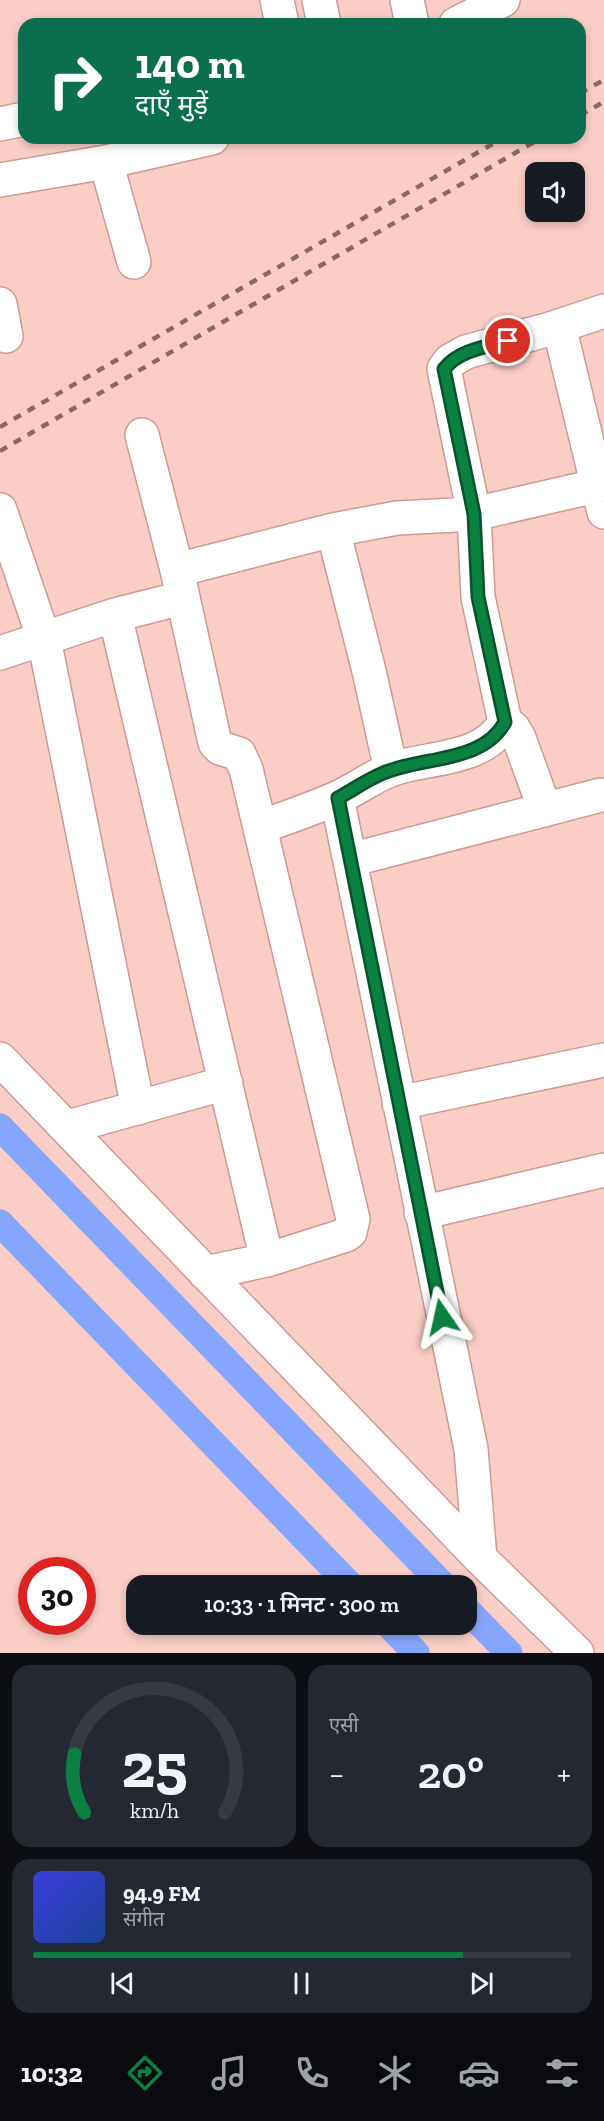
<!DOCTYPE html>
<html lang="hi">
<head>
<meta charset="utf-8">
<style>
  body { margin:0; font-family:"Zilla Slab","Noto Sans Devanagari",serif; background:#242831; color:#f1f3f6; height:100vh; display:flex; flex-direction:column; font-size:22px; white-space:nowrap }
  * { box-sizing:border-box; margin:0 }
  p { font-size:20px; color:#9ea1a6 }
  .icon { flex:none; width:33px; height:33px; fill:none; stroke:currentColor; stroke-width:2; stroke-linecap:round; stroke-linejoin:round }
  .map { position:relative; height:1653px; overflow:hidden }
  .drawer { display:flex; flex-direction:column; gap:12px; padding:12px; background:#0d0f14; flex:1 }
  .drawer>* { flex:none }
  .top-card { position:absolute; left:18px; top:18px; width:568px; height:126px; border-radius:18px; box-shadow:0 3px 9px #0003; background:#0b6e4f; color:#fff; overflow:hidden }
  .buttons { position:absolute; left:525px; top:162px; display:grid; gap:12px }
  .buttons a { display:grid; place-items:center; width:60px; height:60px; border-radius:12px; background:#171b24; box-shadow:0 3px 9px #0003; font-size:30px }
  .speed { position:absolute; left:18px; top:1557px; display:flex; gap:12px; font-size:30px; font-weight:700; text-align:center }
  .speed>* { display:grid; place-content:center; width:78px; height:78px; border-radius:50%; background:#171b24; box-shadow:0 3px 9px #0003; line-height:1 }
  .speed .limit { border:9px solid #d22; background:#fff; color:#111 }
  .pin { position:absolute; display:grid; place-items:center; width:51px; height:51px; color:#fff; margin:-26px; border:3px solid #fff; border-radius:50%; box-shadow:0 2px 6px #0007 }
  .me { position:absolute; width:66px; margin:-33px; rotate:349deg; stroke-linejoin:round; filter:drop-shadow(0 0 4px #0008) }
  .turn { display:flex; align-items:center; gap:21px; height:126px; padding:0 18px; font-size:27px }
  .turn .icon { width:78px; height:78px; stroke-width:2.5 }
  .turn b { display:block; font-size:42px; line-height:51px }
  .big { font-size:45px; font-weight:600; line-height:1.1 }
  .drawer .tile { flex:1; display:flex; flex-direction:column; justify-content:center; gap:9px; min-width:0; padding:0 21px; border-radius:18px; background:#242831 }
  .drawer .dial { align-items:center; gap:0 }
  .dial svg { height:156px; overflow:visible; fill:none; stroke:#363941; stroke-width:7; stroke-linecap:round; text-anchor:middle }
  .dial text { fill:#f1f3f6; stroke:none }
  .song { display:flex; align-items:center; gap:18px }
  .cover { width:72px; height:72px; border-radius:9px; background:linear-gradient(135deg,hsl(240 70% 55%),hsl(220 70% 35%)) }
  .played { height:6px; border-radius:3px; background:linear-gradient(90deg,#0b8043 80%,#363941 80%) }
  .keys { display:flex; justify-content:space-around; direction:ltr }
  .heat { display:flex; justify-content:space-between; align-items:center; font-size:33px; direction:ltr }
  .drawer .tiles { flex:1; display:grid; gap:12px; grid-template-columns:1fr 1fr }
  .tile:last-child { grid-column:span 2 }
  .trip { position:absolute; left:126px; top:1575px; width:351px; height:60px; border-radius:18px; background:#171b24; box-shadow:0 3px 9px #0003; font-weight:600; line-height:60px; text-align:center }
  .tab-bar { display:flex; height:96px; justify-content:space-around; align-items:center; background:#090b0e; color:#9ea1a6 }
  .tab-bar .icon { width:42px; height:42px }
  .tab-bar .selected { color:#0b8043 }
  .tab-bar b { font-size:27px; color:#f1f3f6 }
  .map>svg:first-child { display:block }
  .lines { fill:none; stroke-linecap:round; stroke-linejoin:round }
  .canal { stroke:#86a5fc; stroke-width:27 }
  .minor-casing { stroke:#cf9a93; stroke-width:36 }
  .minor { stroke:#fff; stroke-width:33 }
  .rail { stroke:#886a65; stroke-width:4.5; stroke-dasharray:8 8; stroke-linecap:butt }
  .route-casing { stroke:#07532c; stroke-width:15 }
  .route { stroke:#0b8043; stroke-width:10 }
</style>
</head>
<body>
<div class="map">
<svg width="604" height="1653" viewBox="0 0 604 1653">
  <rect width="100%" height="100%" fill="#facdc6"/>
  <g class="lines">
    <path class="canal" d="M 0,1127 L 444,1586
      M 0,1223 L 351,1586
      M 466,1609 L 509,1653
      M 388,1624 L 416,1653"/>
    <g class="minor-casing">
      <path id="minor" d="M 277,0 L 282,24
        M 319,0 L 324,24
        M 407,0 L 412,24
        M 456,24 L 503,0
        M 0,124 L 24,119
        M 106,162 L 134,262
        M 0,180 L 106,162 L 212,138
        M 0,304 L 6,336
        M 559,326 L 604,512
        M 142,435 L 177,570 L 215,743 L 220,748 L 239,754 L 246,769 L 353,1219 L 350,1232 L 346,1235 L 267,1260
        M 0,510 L 44,639 L 138,1108
        M 333,530 L 369,671 L 391,770
        M 177,570 L 333,530 L 397,518 L 474,514 L 604,484
        M 115,615 L 267,1260 L 205,1273
        M 0,653 L 115,615 L 182,598
        M 505,722 L 513,728 L 519,738 L 545,810
        M 337,798 L 471,1449 L 480,1558
        M 260,827 C 286,818 312,809 337,798 C 355,790 372,777 390,770 C 428,756 483,762 505,722 L 478,597 L 474,514 L 444,369 L 450,361 L 466,352 L 550,329 L 604,311
        M 350,860 L 601,795
        M 0,1059 L 480,1558 L 577,1653
        M 399,1103 L 604,1060
        M 68,1127 L 226,1083
        M 421,1213 L 604,1170"/>
    </g>
    <use href="#minor" class="minor"/>
    <path class="rail" d="M 580,93 L 604,80
      M 580,115 L 604,102
      M 0,427 L 503,138
      M 0,451 L 541,138"/>
  </g>
  <g class="lines">
    <g class="route-casing">
      <path id="route" d="M 442,1317 L 338,798 C 355,789 373,775 392,770 C 429,757 484,761 505,722 L 478,597 L 474,514 L 444,369 C 459,350 485,347 508,341"/>
    </g>
    <use href="#route" class="route"/>
  </g>
</svg>
<div class="buttons">
<a><svg class="icon" aria-label="sound" viewBox="0 0 24 24"><path d="M4 9h4l5-4v14l-5-4H4zM17 9q2 3 0 6"/></svg></a>
</div>
<div class="speed"><div class="limit">30</div></div>
<div class="pin" style="left:508px;top:341px;background:#d93025"><svg class="icon" aria-label="arrive" viewBox="0 0 24 24"><path d="M6 21V4h12l-3 4 3 4H6"/></svg></div>
<svg class="me" style="left:442px;top:1317px" viewBox="-20 -20 40 40"><path d="M0-17L14 15 0 8-14 15z" fill="#0b8043" stroke="#fff" stroke-width="4"/></svg>
<div class="trip">10:33 · 1 मिनट · 300 m</div>
<div class="top-card">
<div class="turn"><svg class="icon" aria-label="right" viewBox="0 0 24 24"><path d="M7 20v-9h11M14 6l5 5-5 5"/></svg><div><b>140 m</b>दाएँ मुड़ें</div></div>
</div>
</div>
<section class="drawer">
<div class="tiles">
<div class="tile dial"><svg viewBox="0 0 100 80">
<path d="M14 69A42 42 0 1 1 86 69"/>
<path d="M14 69A42 42 0 0 1 9 39" stroke="#0b8043"/>
<text x="50" y="56" font-size="32" font-weight="700">25</text>
<text x="50" y="72" font-size="11">km/h</text>
</svg></div>
<div class="tile"><p>एसी</p>
<div class="heat"><a>−</a><b class="big">20°</b><a>+</a></div>
</div>
<div class="tile">
<div class="song"><i class="cover"></i><div><b>94.9 FM</b><p>संगीत</p></div></div>
<div class="played"></div>
<div class="keys"><svg class="icon" aria-label="previous" viewBox="0 0 24 24"><path d="M18 5L8 12l10 7zM5 5v14"/></svg><svg class="icon" aria-label="pause" viewBox="0 0 24 24"><path d="M8 5v14M16 5v14"/></svg><svg class="icon" aria-label="next" viewBox="0 0 24 24"><path d="M6 5l10 7-10 7zM19 5v14"/></svg></div>
</div>
</div>
</section>
<nav class="tab-bar">
<b>10:32</b>
<svg class="icon selected" aria-label="directions" viewBox="0 0 24 24"><path d="M12 3l9 9-9 9-9-9zM9 14v-3h6M13 9l2 2-2 2"/></svg>
<svg class="icon" aria-label="music" viewBox="0 0 24 24"><path d="M9 18V5l10-2v13"/><circle cx="6" cy="18" r="3"/><circle cx="16" cy="16" r="3"/></svg>
<svg class="icon" aria-label="phone" viewBox="0 0 24 24"><path d="M5 4h4l2 5-3 2q2 4 5 5l2-3 5 2v4C11 20 4 13 5 4z"/></svg>
<svg class="icon" aria-label="climate" viewBox="0 0 24 24"><path d="M12 3v18M4 7l16 10M4 17L20 7"/></svg>
<svg class="icon" aria-label="car" viewBox="0 0 24 24"><path d="M5 17H2v-5l4-1 3-4h7l3 4 3 1v5h-3M9 17h6M6 11h13"/><circle cx="7" cy="17" r="2"/><circle cx="17" cy="17" r="2"/></svg>
<svg class="icon" aria-label="filters" viewBox="0 0 24 24"><path d="M4 7h16M4 17h16"/><circle cx="9" cy="7" r="2"/><circle cx="15" cy="17" r="2"/></svg>
</nav>
</body>
</html>
